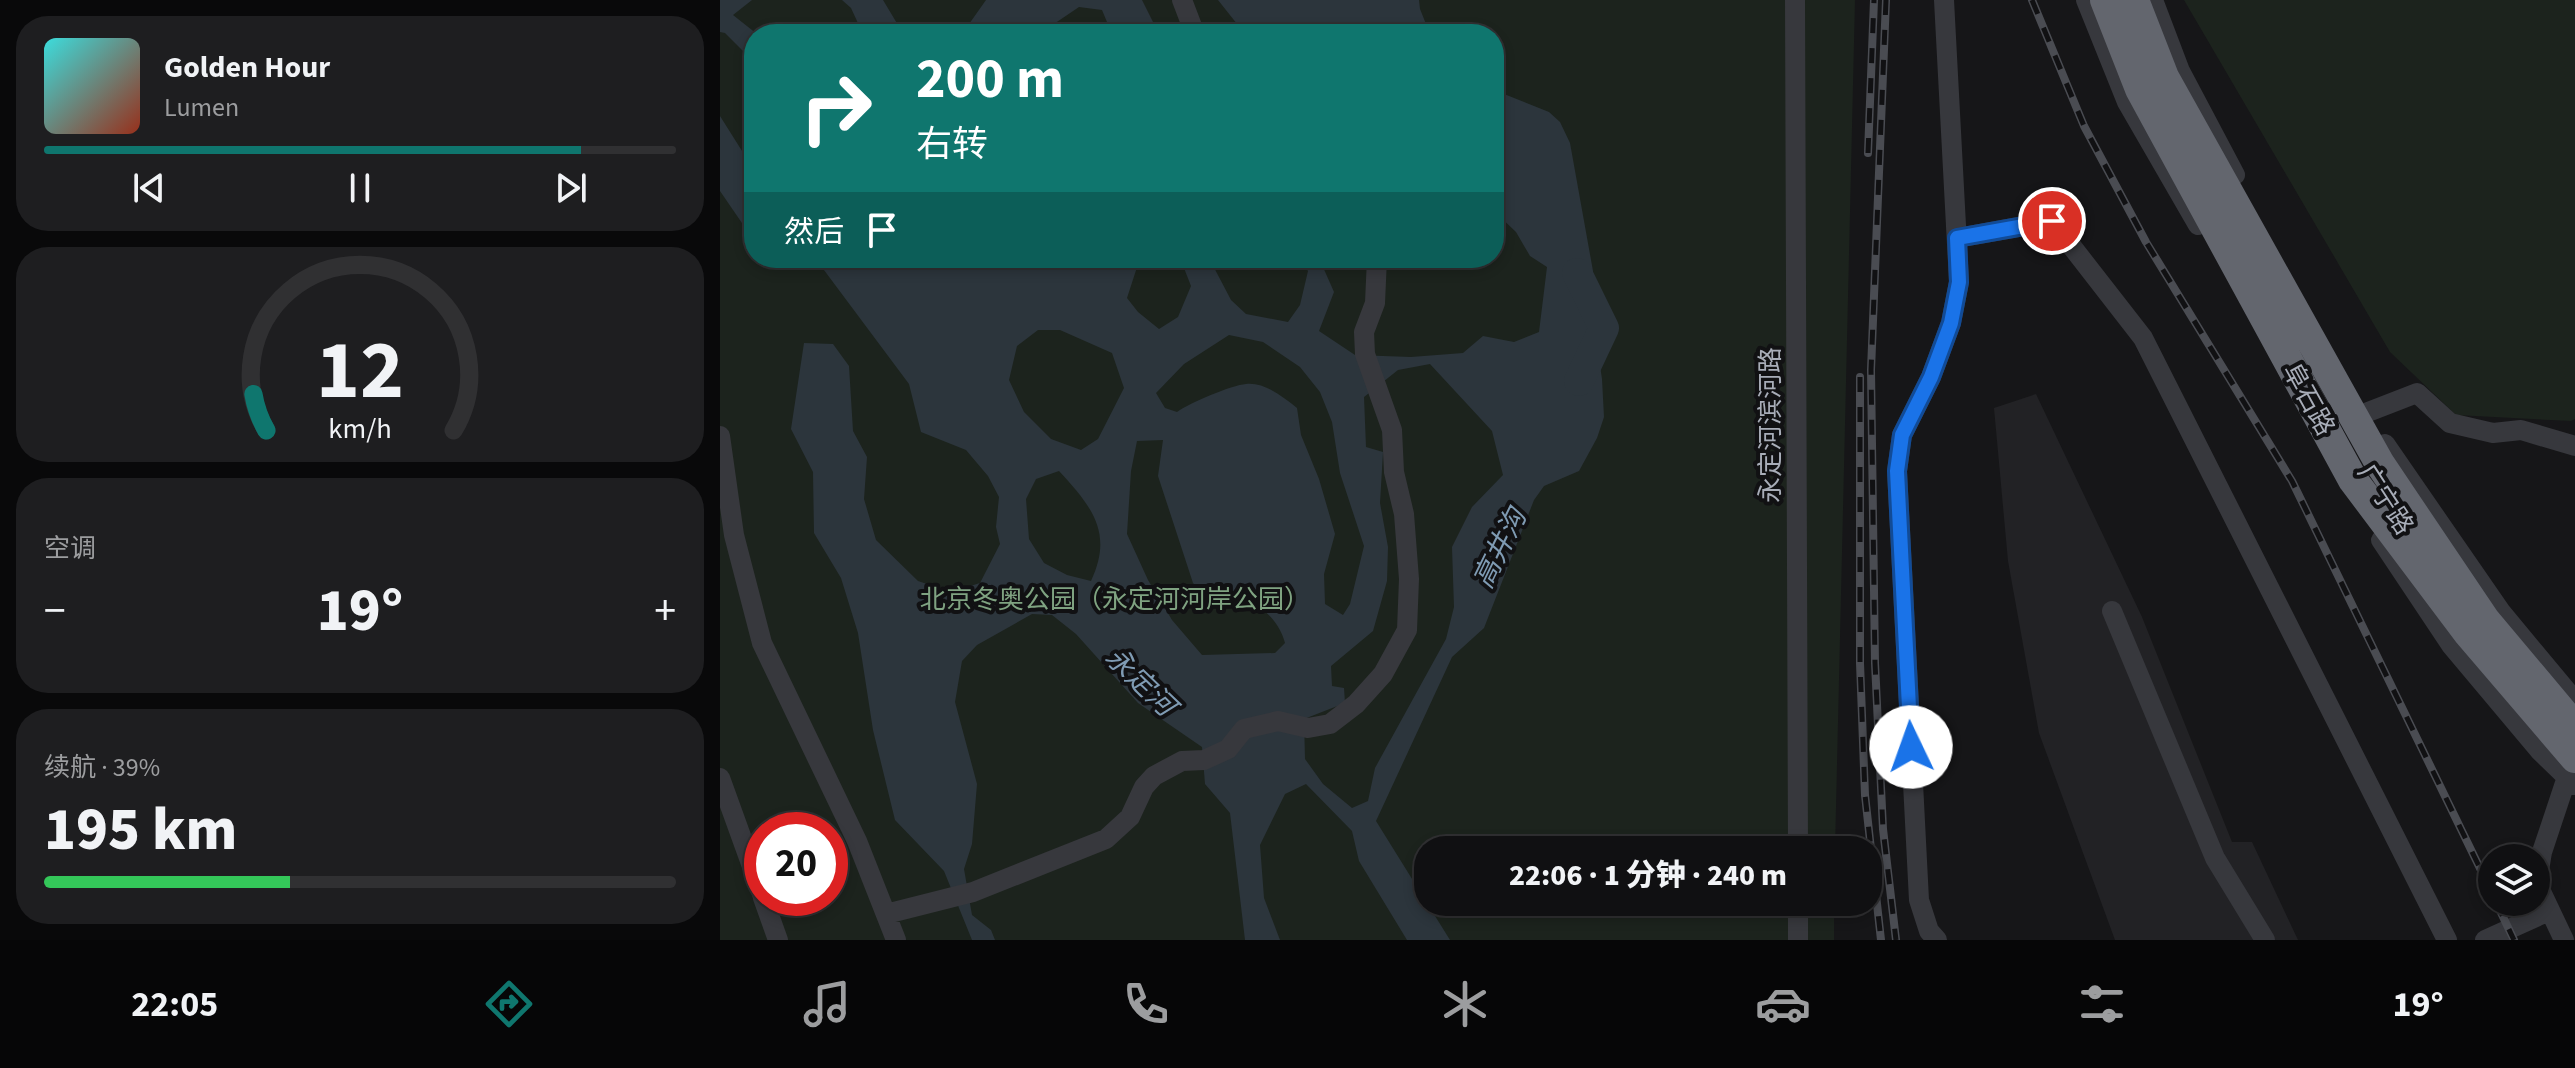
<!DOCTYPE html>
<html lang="zh">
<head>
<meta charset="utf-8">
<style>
  body { margin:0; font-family:"Source Sans 3","Noto Sans SC",sans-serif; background:#1e1e20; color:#f1f3f6; height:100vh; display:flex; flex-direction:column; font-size:30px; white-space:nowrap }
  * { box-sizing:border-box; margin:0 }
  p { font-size:26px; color:#9c9d9f }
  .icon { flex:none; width:44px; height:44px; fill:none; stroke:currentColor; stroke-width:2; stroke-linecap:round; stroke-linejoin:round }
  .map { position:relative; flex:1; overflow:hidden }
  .panel { display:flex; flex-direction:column; gap:16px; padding:16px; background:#09090a; width:720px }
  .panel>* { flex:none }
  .banner { position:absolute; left:24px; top:24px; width:760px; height:244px; border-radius:32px; box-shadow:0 4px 12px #0003,0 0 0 2px #303032; background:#0f766e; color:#fff; overflow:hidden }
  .fabs { position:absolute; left:1758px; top:844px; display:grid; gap:16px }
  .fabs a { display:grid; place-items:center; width:72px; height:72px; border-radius:50%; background:#101012; box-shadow:0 4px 12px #0003,0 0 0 2px #303032; font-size:40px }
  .speed { position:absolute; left:24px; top:812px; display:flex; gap:16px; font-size:40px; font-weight:700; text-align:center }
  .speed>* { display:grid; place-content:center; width:104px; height:104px; border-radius:50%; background:#101012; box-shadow:0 4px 12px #0003,0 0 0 2px #303032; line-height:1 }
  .speed .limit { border:12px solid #d22; background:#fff; color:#111 }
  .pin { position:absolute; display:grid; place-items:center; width:68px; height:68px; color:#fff; margin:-34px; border:4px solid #fff; border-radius:50%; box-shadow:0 2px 8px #0007 }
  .me { position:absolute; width:88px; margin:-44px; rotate:357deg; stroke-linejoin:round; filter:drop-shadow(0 0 6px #0008) }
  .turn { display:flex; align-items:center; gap:28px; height:168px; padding:0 40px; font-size:36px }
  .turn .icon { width:104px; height:104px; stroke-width:2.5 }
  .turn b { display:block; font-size:56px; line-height:68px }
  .then { display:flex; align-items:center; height:76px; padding:0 40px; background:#0003; gap:16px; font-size:30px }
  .big { font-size:60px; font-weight:800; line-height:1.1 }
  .panel .card { flex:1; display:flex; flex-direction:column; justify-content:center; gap:12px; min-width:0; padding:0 28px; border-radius:32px; background:#1e1e20 }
  .panel .dial { align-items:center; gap:0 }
  .dial svg { height:208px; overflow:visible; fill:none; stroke:#303032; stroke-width:7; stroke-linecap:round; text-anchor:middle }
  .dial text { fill:#f1f3f6; stroke:none }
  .song { display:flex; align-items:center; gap:24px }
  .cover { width:96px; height:96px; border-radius:12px; background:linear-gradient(135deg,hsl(180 70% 55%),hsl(10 70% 35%)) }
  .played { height:8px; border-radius:4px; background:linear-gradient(90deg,#0f766e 85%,#303032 85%) }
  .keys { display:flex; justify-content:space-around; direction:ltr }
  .heat { display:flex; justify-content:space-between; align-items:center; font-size:44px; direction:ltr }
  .charge { height:12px; border-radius:6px; background:linear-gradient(90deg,#34c759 39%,#303032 0) }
  .trip { position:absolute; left:694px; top:836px; width:468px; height:80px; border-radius:32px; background:#101012; box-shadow:0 4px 12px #0003,0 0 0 2px #303032; font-weight:800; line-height:80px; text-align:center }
  .tab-bar { display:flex; height:128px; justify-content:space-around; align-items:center; background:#060607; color:#9c9d9f }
  .tab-bar .icon { width:56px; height:56px }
  .tab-bar .on { color:#0f766e }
  .tab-bar b { font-size:36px; color:#f1f3f6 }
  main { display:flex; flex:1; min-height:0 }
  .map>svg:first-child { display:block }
  .built { fill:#222225 }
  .green { fill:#1c231d; fill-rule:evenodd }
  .water { fill:#2c353c; fill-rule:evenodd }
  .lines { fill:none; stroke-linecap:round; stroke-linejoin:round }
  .river { stroke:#2c353c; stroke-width:30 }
  .minor { stroke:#37383d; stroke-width:20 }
  .highway { stroke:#63666e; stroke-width:30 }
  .rail-casing { stroke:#4a4c52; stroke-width:8 }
  .rail { stroke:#111113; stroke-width:5; stroke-dasharray:15; stroke-linecap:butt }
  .route-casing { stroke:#114b97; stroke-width:20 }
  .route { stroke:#1a73e8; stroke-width:14 }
  .labels { text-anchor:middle; stroke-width:8; stroke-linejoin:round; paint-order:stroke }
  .street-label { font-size:26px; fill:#a8adb8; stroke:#111113 }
  .park-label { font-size:26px; fill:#7fa381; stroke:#111113 }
  .water-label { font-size:28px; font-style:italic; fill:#7f9bb3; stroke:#111113 }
</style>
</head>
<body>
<main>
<section class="panel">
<div class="card">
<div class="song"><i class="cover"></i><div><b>Golden Hour</b><p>Lumen</p></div></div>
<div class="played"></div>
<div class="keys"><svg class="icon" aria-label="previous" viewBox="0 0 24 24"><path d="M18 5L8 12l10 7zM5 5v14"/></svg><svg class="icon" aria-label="pause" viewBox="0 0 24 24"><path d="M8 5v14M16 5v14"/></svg><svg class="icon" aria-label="next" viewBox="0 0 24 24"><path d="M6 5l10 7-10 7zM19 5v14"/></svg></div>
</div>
<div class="card dial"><svg viewBox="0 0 100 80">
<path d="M14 69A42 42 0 1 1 86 69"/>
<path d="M14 69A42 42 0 0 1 9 55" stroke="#0f766e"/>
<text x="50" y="56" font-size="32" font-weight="700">12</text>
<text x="50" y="72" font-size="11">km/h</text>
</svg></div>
<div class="card"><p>空调</p>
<div class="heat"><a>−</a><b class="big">19°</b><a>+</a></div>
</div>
<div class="card"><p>续航 · 39%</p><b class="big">195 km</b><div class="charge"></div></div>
</section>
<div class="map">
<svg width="1855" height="940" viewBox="0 0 1855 940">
  <rect width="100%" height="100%" fill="#161618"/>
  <path class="built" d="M 1316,394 L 1422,617 L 1512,842 L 1532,842 L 1578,940 L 1395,940 L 1319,733 L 1288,561 L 1274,408 Z"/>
  <path class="green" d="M 0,0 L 1135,0 L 1115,850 L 708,850 L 708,902 L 1114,902 L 1114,940 L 0,940 ZM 34,34 L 774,34 L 774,258 L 34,258 ZM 42,830 L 110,830 L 110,898 L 42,898 Z
    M 1464,0 L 1855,0 L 1855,419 L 1851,421 L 1736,415 L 1670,352 Z"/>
  <path class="water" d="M 0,0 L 32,0 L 13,15 L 37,34 L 34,34 L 34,62 L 5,33 L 0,32 Z
    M 122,0 L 163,0 L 181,30 L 186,34 L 143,34 L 131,8 Z
    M 266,0 L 422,0 L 439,34 L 392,34 L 382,10 L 359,7 L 325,30 L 314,34 L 242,34 Z
    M 498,0 L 699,0 L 700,9 L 710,34 L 525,34 Z
    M 774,90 L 829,112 L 840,122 L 850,143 L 873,271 L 875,332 L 882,379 L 884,417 L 877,438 L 859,471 L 824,486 L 814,500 L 764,628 L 732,657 L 656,821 L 730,940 L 687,940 L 639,861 L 632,831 L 586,784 L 565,794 L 540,845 L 544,898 L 560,940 L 525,940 L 510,813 L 485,784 L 482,747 L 418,703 L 356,634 L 332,615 L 312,614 L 257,645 L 242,661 L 235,702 L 257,784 L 252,844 L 244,869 L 252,915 L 271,930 L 275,940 L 252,940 L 224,871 L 175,820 L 153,730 L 138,633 L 121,578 L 94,533 L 93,472 L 71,429 L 84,343 L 113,344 L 129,366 L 133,431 L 147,457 L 144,499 L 156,540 L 198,581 L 231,592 L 260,583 L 280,544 L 276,527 L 279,497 L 268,476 L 246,450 L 201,432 L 189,384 L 95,258 L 420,258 L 407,298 L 418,312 L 439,329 L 458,317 L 471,286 L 462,263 L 456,258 L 489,258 L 511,300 L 526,314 L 568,322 L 580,305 L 588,271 L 580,258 L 599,258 L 614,292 L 599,331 L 635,355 L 691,357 L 743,353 L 763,336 L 794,342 L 819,332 L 827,267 L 810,256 L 796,232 L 774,211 ZM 318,330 L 340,330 L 392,353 L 404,388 L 378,439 L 361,450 L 331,439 L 304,412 L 289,380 L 297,346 ZM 509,335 L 543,342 L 580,367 L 600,392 L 612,422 L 620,473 L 644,546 L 630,604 L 623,615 L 605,604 L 604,574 L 615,534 L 599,479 L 581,435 L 577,408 C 563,397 545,382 526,384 C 512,385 469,403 457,412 L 445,408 L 436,393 L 464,364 ZM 710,364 L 772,431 L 783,475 L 752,507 L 732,547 L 734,607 L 726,639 L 655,768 L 648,801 L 632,808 L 603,784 L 585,759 L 584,719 L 625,703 L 624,688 L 612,686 L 611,666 L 653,631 L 667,581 L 668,547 L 660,503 L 663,452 L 646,447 L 644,397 L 678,370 ZM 443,440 L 438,476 L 473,583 C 481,591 490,598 500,602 C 508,605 517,602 526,603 C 545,605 561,626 565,643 L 555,653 L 482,655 L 452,620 L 428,580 L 407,534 L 411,471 L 417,441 ZM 339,471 C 371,506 394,532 371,581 L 347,575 L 324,563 L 309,539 L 306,499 L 316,479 Z
    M 0,116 L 34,170 L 34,231 L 24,226 L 0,191 Z"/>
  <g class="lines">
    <path class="river" d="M 857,273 L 884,328 L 859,381"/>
    <path class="minor" d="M 462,0 L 475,34
      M 1075,0 L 1078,850
      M 1366,0 L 1407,102 L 1478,225
      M 1433,0 L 1460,71 L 1515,175
      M 1237,238 L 1332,221 L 1423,338 L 1727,940
      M 1648,412 L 1697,393 L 1730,423 L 1773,433 L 1801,430 L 1855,446
      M 0,436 L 14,535 L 42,643 L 137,841 L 176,940
      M 1665,444 L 1781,612 L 1855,701
      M 1661,540 L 1731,645 L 1820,751 L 1855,785
      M 1392,611 L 1495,858 L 1545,940
      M 0,778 L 42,894
      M 43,898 L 58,940
      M 1078,902 L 1078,940
      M 166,914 L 253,892 L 386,839 L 410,817 L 424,787 L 434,776 L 462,761 L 484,760 L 508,749 L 524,729 L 558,721 L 588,728 L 610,724 L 636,704 L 663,674 L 687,630 L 689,579 L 684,514 L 674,472 L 672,430 L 645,354 L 644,332 L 655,303 L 657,258
      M 1217,940 L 1209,931 L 1199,900 L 1177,471 L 1182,435 L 1211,377 L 1231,323 L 1239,282 L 1224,0
      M 1765,940 L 1829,911
      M 1844,940 L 1817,883 L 1822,852 L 1847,777"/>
    <path class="highway" d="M 1385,0 L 1420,89 L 1633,480 L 1748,633 L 1855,758
      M 1414,0 L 1444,77 L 1660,464 L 1765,620 L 1855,727"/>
    <g class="rail-casing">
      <path id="rail" d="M 1166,0 L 1151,370 L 1155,663 L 1163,829 L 1176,940
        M 1312,0 L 1364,126 L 1426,242 L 1572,481 L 1772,893
        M 1148,153 L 1154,0
        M 1140,377 L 1140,663 L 1145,795 L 1161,940
        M 1776,902 L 1794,940"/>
    </g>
    <use href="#rail" class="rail"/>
  </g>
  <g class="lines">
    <g class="route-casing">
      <path id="route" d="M 1191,747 L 1177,471 L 1182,435 L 1211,377 L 1231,323 L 1239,282 L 1237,238 L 1332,221"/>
    </g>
    <use href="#route" class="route"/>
  </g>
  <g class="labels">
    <g class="street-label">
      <text transform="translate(1589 399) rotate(61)" y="9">阜石路</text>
      <text transform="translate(1050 425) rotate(-90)" y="9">永定河滨河路</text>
      <text transform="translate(1666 499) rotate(57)" y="9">广宁路</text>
    </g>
    <g class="park-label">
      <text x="395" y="608">北京冬奥公园（永定河河岸公园）</text>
    </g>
    <g class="water-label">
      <text transform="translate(779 548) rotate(-64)" y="10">高井沟</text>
      <text transform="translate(421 681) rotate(44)" y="10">永定河</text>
    </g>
  </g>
</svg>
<div class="fabs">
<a><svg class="icon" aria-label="layers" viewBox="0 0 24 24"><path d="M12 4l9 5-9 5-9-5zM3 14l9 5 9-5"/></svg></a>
</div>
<div class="speed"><div class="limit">20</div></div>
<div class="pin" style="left:1332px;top:221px;background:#d93025"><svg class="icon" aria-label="arrive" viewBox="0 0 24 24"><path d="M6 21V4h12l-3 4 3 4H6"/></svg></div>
<svg class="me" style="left:1191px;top:747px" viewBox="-20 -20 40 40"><circle r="19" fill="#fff"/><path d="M0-13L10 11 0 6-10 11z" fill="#1a73e8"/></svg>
<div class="trip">22:06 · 1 分钟 · 240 m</div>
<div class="banner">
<div class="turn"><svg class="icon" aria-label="right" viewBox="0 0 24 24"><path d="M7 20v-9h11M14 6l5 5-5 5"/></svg><div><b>200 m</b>右转</div></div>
<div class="then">然后<svg class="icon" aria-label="arrive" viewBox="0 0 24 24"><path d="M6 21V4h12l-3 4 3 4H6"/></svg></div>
</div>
</div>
</main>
<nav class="tab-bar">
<b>22:05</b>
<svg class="icon on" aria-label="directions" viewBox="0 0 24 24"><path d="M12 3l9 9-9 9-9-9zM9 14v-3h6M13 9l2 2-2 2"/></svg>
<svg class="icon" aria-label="music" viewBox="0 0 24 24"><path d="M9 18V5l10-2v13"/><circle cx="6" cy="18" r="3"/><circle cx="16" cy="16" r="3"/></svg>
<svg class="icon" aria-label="phone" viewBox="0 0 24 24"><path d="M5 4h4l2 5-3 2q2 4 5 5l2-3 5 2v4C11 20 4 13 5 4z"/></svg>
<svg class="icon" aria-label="climate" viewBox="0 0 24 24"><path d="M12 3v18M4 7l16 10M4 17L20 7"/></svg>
<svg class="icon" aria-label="car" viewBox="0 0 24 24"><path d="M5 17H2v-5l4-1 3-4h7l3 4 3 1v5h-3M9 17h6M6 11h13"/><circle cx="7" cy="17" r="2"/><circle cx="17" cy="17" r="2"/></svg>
<svg class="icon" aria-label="filters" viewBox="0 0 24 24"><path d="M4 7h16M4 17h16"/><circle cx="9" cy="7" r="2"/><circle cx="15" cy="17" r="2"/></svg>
<b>19°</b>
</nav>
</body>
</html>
